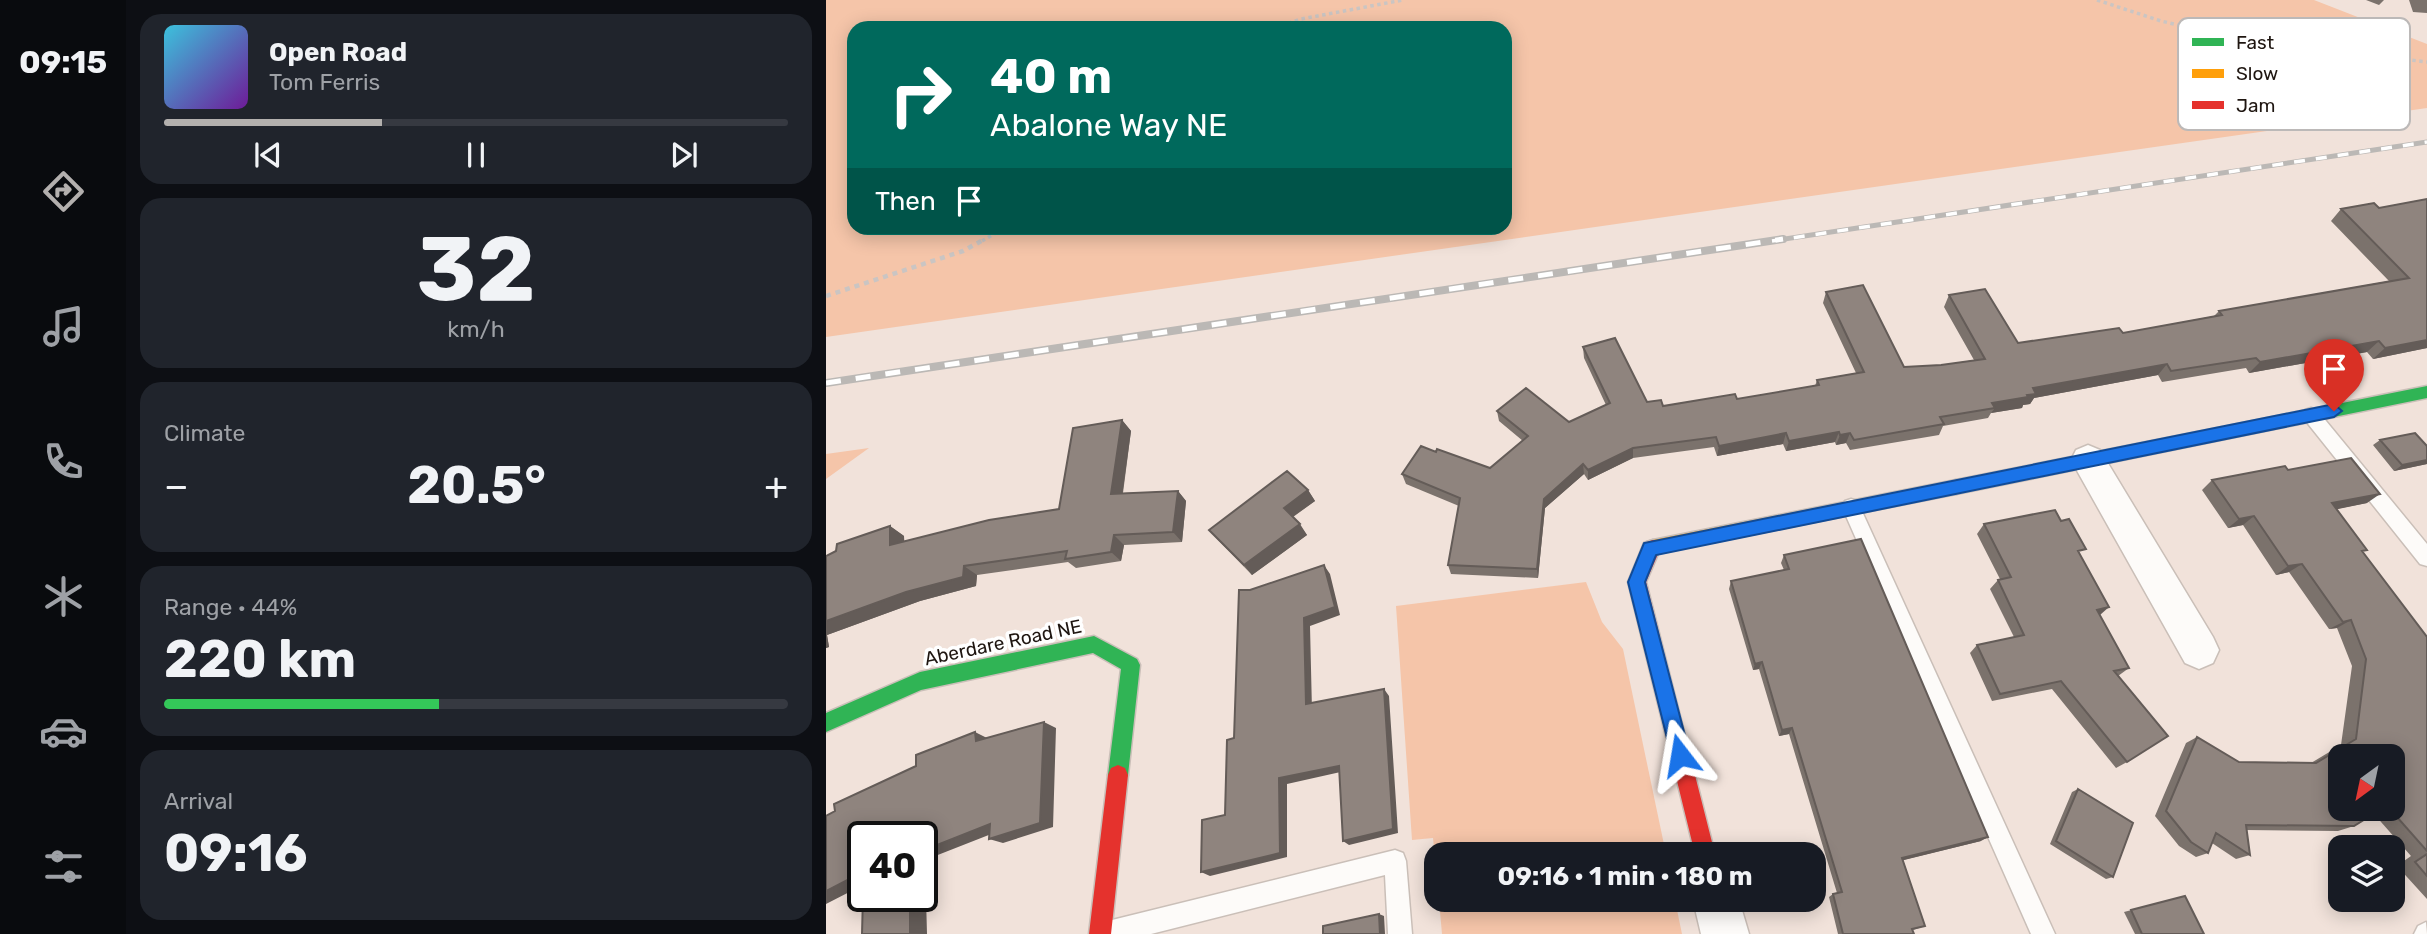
<!DOCTYPE html>
<html lang="en">
<head>
<meta charset="utf-8">
<style>
  body { margin:0; font-family:Rubik,sans-serif; background:#20242c; color:#f1f3f6; height:100vh; display:flex; flex-direction:column; font-size:26px; white-space:nowrap }
  * { box-sizing:border-box; margin:0 }
  p { font-size:23px; color:#9ea1a6 }
  .icon { flex:none; width:38px; height:38px; fill:none; stroke:currentColor; stroke-width:2; stroke-linecap:round; stroke-linejoin:round }
  .map { position:relative; flex:1; overflow:hidden }
  .side { display:flex; flex-direction:column; gap:14px; padding:14px; background:#0d0f14; width:700px }
  .side>* { flex:none }
  .banner { position:absolute; left:21px; top:21px; width:665px; height:214px; border-radius:21px; box-shadow:0 4px 18px #0003; background:#00695c; color:#fff; overflow:hidden }
  .needle { width:46px; rotate:213deg }
  .fabs { position:absolute; left:1502px; top:744px; display:grid; gap:14px }
  .fabs a { display:grid; place-items:center; width:77px; height:77px; border-radius:14px; background:#171b24; box-shadow:0 4px 18px #0003; font-size:35px }
  .speed { position:absolute; left:21px; top:821px; display:flex; gap:14px; font-size:35px; font-weight:700; text-align:center }
  .speed>* { display:grid; place-content:center; width:91px; height:91px; border-radius:50%; background:#171b24; box-shadow:0 4px 18px #0003; line-height:1 }
  .speed .limit { border:4px solid #111; border-radius:10px; background:#fff; color:#111 }
  .pin { position:absolute; display:grid; place-items:center; width:60px; height:60px; color:#fff; margin:-72px -30px; border-radius:50% 50% 50% 0; rotate:-45deg; box-shadow:0 0 7px #0007 }
  .pin .icon { rotate:45deg }
  .me { position:absolute; width:77px; margin:-38px; rotate:346deg; stroke-linejoin:round; filter:drop-shadow(0 0 5px #0008) }
  .turn { display:flex; align-items:center; gap:24px; height:147px; padding:0 28px; font-size:32px }
  .turn .icon { width:91px; height:91px; stroke-width:2.5 }
  .turn b { display:block; font-size:49px; line-height:60px }
  .then { display:flex; align-items:center; height:66px; padding:0 28px; background:#0003; gap:14px; font-size:26px }
  .big { font-size:52px; font-weight:700; line-height:1.1 }
  .side .widget { flex:1; display:flex; flex-direction:column; justify-content:center; gap:10px; min-width:0; padding:0 24px; border-radius:21px; background:#20242c }
  .side .dial { align-items:center; gap:0 }
  .dial b { font-size:91px; line-height:1 }
  .song { display:flex; align-items:center; gap:21px }
  .cover { width:84px; height:84px; border-radius:10px; background:linear-gradient(135deg,hsl(190 70% 55%),hsl(280 70% 35%)) }
  .played { height:7px; border-radius:4px; background:linear-gradient(90deg,#b3b0ae 35%,#363941 35%) }
  .keys { display:flex; justify-content:space-around; direction:ltr }
  .heat { display:flex; justify-content:space-between; align-items:center; font-size:38px; direction:ltr }
  .charge { height:10px; border-radius:5px; background:linear-gradient(90deg,#34c759 44%,#363941 0) }
  .trip { position:absolute; left:598px; top:842px; width:402px; height:70px; border-radius:21px; background:#171b24; box-shadow:0 4px 18px #0003; font-weight:700; line-height:70px; text-align:center }
  main { display:flex; flex:1; min-height:0 }
  .menu { display:flex; flex-direction:column; width:126px; justify-content:space-around; align-items:center; background:#090b0e; color:#9ea1a6 }
  .menu .icon { width:49px; height:49px }
  .menu .selected { color:#b3b0ae }
  .menu b { font-size:32px; color:#f1f3f6 }
  .map>svg:first-child { display:block }
  .green { fill:#f5c5a9; fill-rule:evenodd }
  .lines { fill:none; stroke-linecap:round; stroke-linejoin:round }
  .lane-casing { stroke:#cabfb8; stroke-width:3 }
  .street-casing { stroke:#cabfb8; stroke-width:3 }
  .fast-casing { stroke:#cabfb8; stroke-width:3 }
  .slow-casing { stroke:#cabfb8; stroke-width:3 }
  .jam-casing { stroke:#cabfb8; stroke-width:3 }
  .path-far1 { stroke:#cac5c3; stroke-width:3.5; stroke-dasharray:3.5 3.5; stroke-linecap:butt }
  .path { stroke:#cac5c3; stroke-width:4.5; stroke-dasharray:5 5; stroke-linecap:butt }
  .lane { fill:#fdfbf9; fill-rule:evenodd }
  .street { fill:#fdfbf9; fill-rule:evenodd }
  .fast { fill:#30b455; fill-rule:evenodd }
  .slow { fill:#ff9f0a; fill-rule:evenodd }
  .jam { fill:#e5322d; fill-rule:evenodd }
  .rail-far1-casing { stroke:#bbb8b5; stroke-width:5 }
  .rail-casing { stroke:#bbb8b5; stroke-width:8 }
  .rail-far1 { stroke:#fff; stroke-width:3.5; stroke-dasharray:11; stroke-linecap:butt }
  .rail { stroke:#fff; stroke-width:5; stroke-dasharray:15; stroke-linecap:butt }
  .wall { fill:#7b726c; fill-rule:evenodd }
  .shaded-wall { fill:#645c58 }
  .building { fill:#8f847e; stroke:#645c58; stroke-width:2 }
  .route { fill:#1a73e8; stroke:#114b97; stroke-width:2 }
  .labels { text-anchor:middle; stroke-width:7; stroke-linejoin:round; paint-order:stroke }
  .street-label { font-size:19px; fill:#1f1611; stroke:#fff }
  .key { fill:#fff; stroke:#bcb9b8; stroke-width:2 }
  .key-label { font-size:19px; fill:#1f1611 }
</style>
</head>
<body>
<main>
<nav class="menu">
<b>09:15</b>
<svg class="icon selected" aria-label="directions" viewBox="0 0 24 24"><path d="M12 3l9 9-9 9-9-9zM9 14v-3h6M13 9l2 2-2 2"/></svg>
<svg class="icon" aria-label="music" viewBox="0 0 24 24"><path d="M9 18V5l10-2v13"/><circle cx="6" cy="18" r="3"/><circle cx="16" cy="16" r="3"/></svg>
<svg class="icon" aria-label="phone" viewBox="0 0 24 24"><path d="M5 4h4l2 5-3 2q2 4 5 5l2-3 5 2v4C11 20 4 13 5 4z"/></svg>
<svg class="icon" aria-label="climate" viewBox="0 0 24 24"><path d="M12 3v18M4 7l16 10M4 17L20 7"/></svg>
<svg class="icon" aria-label="car" viewBox="0 0 24 24"><path d="M5 17H2v-5l4-1 3-4h7l3 4 3 1v5h-3M9 17h6M6 11h13"/><circle cx="7" cy="17" r="2"/><circle cx="17" cy="17" r="2"/></svg>
<svg class="icon" aria-label="filters" viewBox="0 0 24 24"><path d="M4 7h16M4 17h16"/><circle cx="9" cy="7" r="2"/><circle cx="15" cy="17" r="2"/></svg>
</nav>
<section class="side">
<div class="widget">
<div class="song"><i class="cover"></i><div><b>Open Road</b><p>Tom Ferris</p></div></div>
<div class="played"></div>
<div class="keys"><svg class="icon" aria-label="previous" viewBox="0 0 24 24"><path d="M18 5L8 12l10 7zM5 5v14"/></svg><svg class="icon" aria-label="pause" viewBox="0 0 24 24"><path d="M8 5v14M16 5v14"/></svg><svg class="icon" aria-label="next" viewBox="0 0 24 24"><path d="M6 5l10 7-10 7zM19 5v14"/></svg></div>
</div>
<div class="widget dial"><b>32</b><p>km/h</p></div>
<div class="widget"><p>Climate</p>
<div class="heat"><a>−</a><b class="big">20.5°</b><a>+</a></div>
</div>
<div class="widget"><p>Range · 44%</p><b class="big">220 km</b><div class="charge"></div></div>
<div class="widget"><p>Arrival</p><b class="big">09:16</b></div>
</section>
<div class="map">
<svg width="1601" height="934" viewBox="0 0 1601 934">
  <rect width="100%" height="100%" fill="#f1e2da"/>
  <path class="green" d="M 0,0 L 1488,0 L 1601,44 L 1601,108 L 0,337 ZM 28,28 L 679,28 L 679,228 L 28,228 Z
    M 43,448 L 0,479 L 0,454 Z
    M 760,582 L 776,622 L 797,649 L 840,854 L 611,854 L 611,878 L 607,838 L 586,840 L 570,606 Z
    M 613,900 L 849,900 L 856,934 L 616,934 Z"/>
  <g class="lines">
    <g class="lane-casing">
      <path id="lane" d="M 1485,408 L 1491,410 L 1601,544 L 1601,566 L 1594,564 L 1479,420 L 1477,415 L 1479,410 Z
        M 1025,499 L 1031,501 L 1034,507 L 1229,934 L 1205,934 L 1016,507 L 1019,501 Z
        M 569,850 L 577,853 L 580,861 L 586,934 L 562,934 L 559,875 L 325,934 L 266,934 L 270,926 L 278,922 Z
        M 1600,922 L 1601,934 L 1588,934 L 1592,926 Z"/>
    </g>
    <g class="street-casing">
      <path id="street" d="M 1262,445 L 1274,450 L 1387,637 L 1393,650 L 1387,663 L 1373,669 L 1359,663 L 1245,460 L 1250,450 Z
        M 867,900 L 913,900 L 923,934 L 875,934 Z"/>
    </g>
    <g class="fast-casing">
      <path id="fast" d="M 1601,386 L 1601,398 L 1130,494 L 1124,492 L 1122,487 L 1124,482 L 1130,480 Z
        M 268,636 L 311,659 L 314,665 L 302,775 L 299,782 L 292,785 L 285,782 L 282,775 L 295,669 L 267,653 L 95,690 L 0,732 L 0,713 L 94,672 Z"/>
    </g>
    <g class="slow-casing">
      <path id="slow" d="M 1130,480 L 1136,482 L 1138,487 L 1136,492 L 1130,494 L 827,554 L 821,552 L 819,547 L 821,542 L 827,540 Z"/>
    </g>
    <g class="jam-casing">
      <path id="jam" d="M 827,540 L 833,542 L 835,547 L 820,582 L 889,854 L 869,854 L 802,582 L 818,543 Z
        M 292,765 L 299,768 L 302,775 L 285,934 L 263,934 L 282,775 L 285,768 Z"/>
    </g>
    <path class="path-far1" d="M 1271,0 L 1335,21 L 1411,39 L 1601,62
      M 449,28 L 475,19 L 577,0
      M 156,241 L 178,228"/>
    <path class="path" d="M 0,296 L 137,251 L 159,239"/>
    <use href="#lane" class="lane"/>
    <use href="#street" class="street"/>
    <use href="#fast" class="fast"/>
    <use href="#slow" class="slow"/>
    <use href="#jam" class="jam"/>
    <g class="rail-far1-casing">
      <path id="rail-far1" d="M 946,241 L 1601,142"/>
    </g>
    <g class="rail-casing">
      <path id="rail" d="M 0,383 L 957,239"/>
    </g>
    <use href="#rail-far1" class="rail-far1"/>
    <use href="#rail" class="rail"/>
  </g>
  <path class="wall" d="M 1540,0 L 1558,0 L 1553,5 Z
    M 1583,0 L 1601,0 L 1601,13 L 1587,12 Z
    M 1601,199 L 1601,348 L 1547,359 L 1541,352 L 1423,373 L 1420,368 L 1336,382 L 1332,375 L 1208,398 L 1204,404 L 1197,405 L 1196,408 L 1165,413 L 1162,418 L 1117,426 L 1113,435 L 1024,450 L 1020,443 L 1010,445 L 1009,442 L 960,451 L 957,444 L 891,456 L 888,447 L 807,458 L 762,480 L 758,474 L 719,508 L 712,578 L 625,574 L 622,565 L 633,506 L 580,484 L 576,474 L 610,452 L 664,468 L 697,441 L 673,421 L 671,411 L 743,422 L 780,405 L 758,358 L 757,347 L 821,402 L 837,406 L 911,399 L 989,386 L 991,380 L 1030,373 L 997,303 L 1000,292 L 1078,367 L 1115,365 L 1148,360 L 1118,307 L 1123,295 L 1192,343 L 1297,333 L 1388,316 L 1393,311 L 1563,281 L 1505,221 L 1515,209 L 1553,208 Z
    M 296,420 L 305,431 L 297,493 L 352,491 L 360,501 L 356,542 L 298,545 L 295,561 L 250,568 L 242,562 L 151,575 L 150,586 L 94,601 L 1,635 L 3,647 L 0,648 L 0,556 L 64,526 L 78,536 L 78,541 L 233,509 Z
    M 1554,440 L 1601,445 L 1601,464 L 1568,471 L 1547,445 Z
    M 1462,470 L 1541,503 L 1510,509 L 1537,552 L 1601,637 L 1601,899 L 1571,866 L 1585,856 L 1548,814 L 1528,826 L 1512,831 L 1420,830 L 1424,855 L 1410,859 L 1386,843 L 1382,853 L 1370,857 L 1353,846 L 1329,816 L 1360,743 L 1371,737 L 1413,762 L 1485,763 L 1515,745 L 1526,666 L 1511,628 L 1503,629 L 1463,572 L 1450,575 L 1417,525 L 1402,528 L 1376,490 L 1386,480 ZM 1566,756 L 1566,808 L 1514,808 Z
    M 482,490 L 489,501 L 467,517 L 481,535 L 426,575 L 392,540 L 383,530 Z
    M 1235,521 L 1254,555 L 1274,615 L 1303,668 L 1292,676 L 1301,762 L 1290,768 L 1226,689 L 1166,701 L 1144,653 L 1151,645 L 1188,637 L 1164,589 L 1172,580 L 1174,579 L 1151,534 L 1158,524 Z
    M 958,555 L 1155,841 L 1077,860 L 1099,926 L 1087,930 L 1088,934 L 1012,934 L 1003,897 L 1007,894 L 1011,893 L 963,734 L 953,736 L 933,669 L 927,670 L 903,589 L 905,581 L 958,570 L 955,563 Z
    M 1252,789 L 1287,877 L 1280,879 L 1224,844 L 1246,792 Z
    M 1359,896 L 1378,934 L 1309,934 L 1298,912 Z"/>
  <path class="shaded-wall" d="M 1601,340 L 1601,348 L 1547,359 L 1559,348 Z
    M 1553,341 L 1541,352 L 1423,373 L 1434,362 Z
    M 1341,364 L 1332,375 L 1208,398 L 1204,404 L 1197,405 L 1196,408 L 1165,413 L 1169,408 L 1166,403 L 1201,395 L 1207,388 Z
    M 296,420 L 305,431 L 295,504 L 285,494 Z
    M 1013,432 L 1009,442 L 960,451 L 963,441 Z
    M 960,433 L 957,444 L 891,456 L 893,446 Z
    M 1024,433 L 1020,443 L 1010,445 L 1014,435 Z
    M 807,448 L 807,458 L 762,480 L 762,470 Z
    M 1601,460 L 1601,464 L 1568,471 L 1576,465 Z
    M 757,464 L 758,474 L 719,508 L 712,578 L 711,569 L 718,499 Z
    M 482,490 L 489,501 L 465,518 L 458,508 Z
    M 352,491 L 360,501 L 356,542 L 347,532 Z
    M 1554,494 L 1541,503 L 1493,513 L 1506,503 Z
    M 1428,516 L 1417,525 L 1402,528 L 1413,519 Z
    M 474,524 L 481,535 L 426,575 L 418,565 Z
    M 64,526 L 78,536 L 79,554 L 64,545 Z
    M 288,535 L 298,545 L 295,561 L 285,552 Z
    M 1476,564 L 1463,572 L 1450,575 L 1462,566 Z
    M 498,565 L 504,574 L 514,615 L 484,626 L 486,711 L 480,704 L 478,618 Z
    M 138,566 L 151,575 L 150,586 L 94,601 L 1,635 L 3,647 L 0,648 L 0,621 L 80,592 Z
    M 1283,607 L 1274,615 L 1271,610 Z
    M 1525,620 L 1511,628 L 1503,629 L 1517,622 Z
    M 936,662 L 933,669 L 927,670 L 929,664 Z
    M 558,689 L 563,696 L 572,833 L 523,845 L 517,841 Z
    M 218,722 L 230,728 L 227,827 L 177,843 L 163,839 Z
    M 966,728 L 963,734 L 953,736 L 956,730 Z
    M 149,732 L 163,739 L 150,741 Z
    M 513,766 L 519,771 L 461,784 L 461,857 L 384,876 L 375,872 L 453,778 Z
    M 164,824 L 178,829 L 99,860 L 101,934 L 84,934 L 84,896 L 96,896 L 96,851 Z
    M 1162,837 L 1155,841 L 1070,862 L 1076,858 Z
    M 37,872 L 37,885 L 0,904 L 0,891 Z
    M 553,914 L 558,916 L 559,934 L 554,934 Z"/>
  <path class="building" d="M 1601,199 L 1601,340 L 1559,348 L 1553,341 L 1434,362 L 1430,358 L 1345,371 L 1341,364 L 1207,388 L 1210,394 L 1201,395 L 1202,397 L 1166,403 L 1169,408 L 1114,417 L 1118,424 L 1028,440 L 1024,433 L 1014,435 L 1013,432 L 963,441 L 960,433 L 893,446 L 890,437 L 807,448 L 762,470 L 757,464 L 718,499 L 711,569 L 622,565 L 634,498 L 576,474 L 595,446 L 610,452 L 611,449 L 664,468 L 702,436 L 671,411 L 700,388 L 743,422 L 784,403 L 757,347 L 789,338 L 821,402 L 835,400 L 837,406 L 909,394 L 911,399 L 993,385 L 991,380 L 1038,372 L 1000,292 L 1037,285 L 1078,367 L 1115,365 L 1159,359 L 1123,295 L 1159,289 L 1192,343 L 1293,328 L 1297,333 L 1396,315 L 1393,311 L 1583,278 L 1515,209 L 1548,203 L 1553,208 Z
    M 296,420 L 285,494 L 352,491 L 347,532 L 288,535 L 285,552 L 239,559 L 241,551 L 138,566 L 137,577 L 80,592 L 0,621 L 0,556 L 10,551 L 11,544 L 64,526 L 64,545 L 163,520 L 233,509 L 247,428 Z
    M 1589,433 L 1601,446 L 1601,460 L 1576,465 L 1554,440 Z
    M 1525,458 L 1554,494 L 1506,503 L 1541,550 L 1536,551 L 1601,637 L 1601,851 L 1563,808 L 1566,808 L 1566,756 L 1514,756 L 1514,808 L 1557,808 L 1528,826 L 1420,825 L 1424,855 L 1390,833 L 1382,853 L 1365,842 L 1340,811 L 1371,737 L 1413,762 L 1490,763 L 1530,739 L 1540,659 L 1525,620 L 1517,622 L 1476,564 L 1462,566 L 1428,516 L 1413,519 L 1386,480 L 1459,466 L 1462,470 Z
    M 461,471 L 482,490 L 458,508 L 474,524 L 418,565 L 383,530 Z
    M 1229,510 L 1235,521 L 1243,519 L 1260,549 L 1252,551 L 1283,607 L 1271,610 L 1303,668 L 1288,671 L 1342,736 L 1301,762 L 1235,681 L 1174,694 L 1151,645 L 1198,635 L 1172,580 L 1185,577 L 1158,524 Z
    M 1035,539 L 1162,837 L 1076,858 L 1099,926 L 1086,929 L 1088,934 L 1017,934 L 1007,894 L 1016,892 L 966,728 L 956,730 L 936,662 L 929,664 L 905,581 L 963,569 L 958,555 Z
    M 498,565 L 509,607 L 478,618 L 480,704 L 558,689 L 567,829 L 517,841 L 513,766 L 453,778 L 454,853 L 375,872 L 376,820 L 399,815 L 401,740 L 408,738 L 413,590 L 424,590 Z
    M 218,722 L 214,823 L 163,839 L 164,824 L 96,851 L 96,836 L 37,836 L 37,872 L 0,891 L 0,816 L 9,811 L 8,804 L 90,766 L 90,755 L 149,732 L 150,741 Z
    M 1252,789 L 1307,823 L 1287,877 L 1230,841 Z
    M 1601,854 L 1601,876 L 1589,862 Z
    M 37,896 L 84,896 L 84,934 L 36,934 Z
    M 1359,896 L 1378,934 L 1316,934 L 1305,910 Z
    M 553,914 L 554,934 L 497,934 L 497,926 Z"/>
  <path class="route" d="M 1508,404 L 1516,411 L 1508,417 L 830,555 L 819,582 L 864,755 L 861,762 L 854,765 L 847,762 L 802,582 L 818,543 Z"/>
  <g class="labels">
    <g class="street-label">
      <text transform="translate(177 642) rotate(-12)" y="7">Aberdare Road NE</text>
    </g>
  </g>
  <rect x="1352" y="18" width="232" height="112" rx="10" class="key"/>
  <rect x="1366" y="38" width="32" height="8" fill="#30b455"/>
  <rect x="1366" y="69" width="32" height="9" fill="#ff9f0a"/>
  <rect x="1366" y="101" width="32" height="8" fill="#e5322d"/>
  <g class="key-label">
    <text x="1410" y="49">Fast</text>
    <text x="1410" y="80">Slow</text>
    <text x="1410" y="112">Jam</text>
  </g>
</svg>
<div class="fabs">
<a><svg class="needle" viewBox="-14 -14 28 28"><path d="M0-13l5 13h-10z" fill="#e53935"/><path d="M0 13l5-13h-10z" fill="#9ea1a6"/></svg></a>
<a><svg class="icon" aria-label="layers" viewBox="0 0 24 24"><path d="M12 4l9 5-9 5-9-5zM3 14l9 5 9-5"/></svg></a>
</div>
<div class="speed"><div class="limit">40</div></div>
<div class="pin" style="left:1508px;top:411px;background:#d93025"><svg class="icon" aria-label="arrive" viewBox="0 0 24 24"><path d="M6 21V4h12l-3 4 3 4H6"/></svg></div>
<svg class="me" style="left:854px;top:755px" viewBox="-20 -20 40 40"><path d="M0-17L14 15 0 8-14 15z" fill="#1a73e8" stroke="#fff" stroke-width="4"/></svg>
<div class="trip">09:16 · 1 min · 180 m</div>
<div class="banner">
<div class="turn"><svg class="icon" aria-label="right" viewBox="0 0 24 24"><path d="M7 20v-9h11M14 6l5 5-5 5"/></svg><div><b>40 m</b>Abalone Way NE</div></div>
<div class="then">Then<svg class="icon" aria-label="arrive" viewBox="0 0 24 24"><path d="M6 21V4h12l-3 4 3 4H6"/></svg></div>
</div>
</div>
</main>
</body>
</html>
